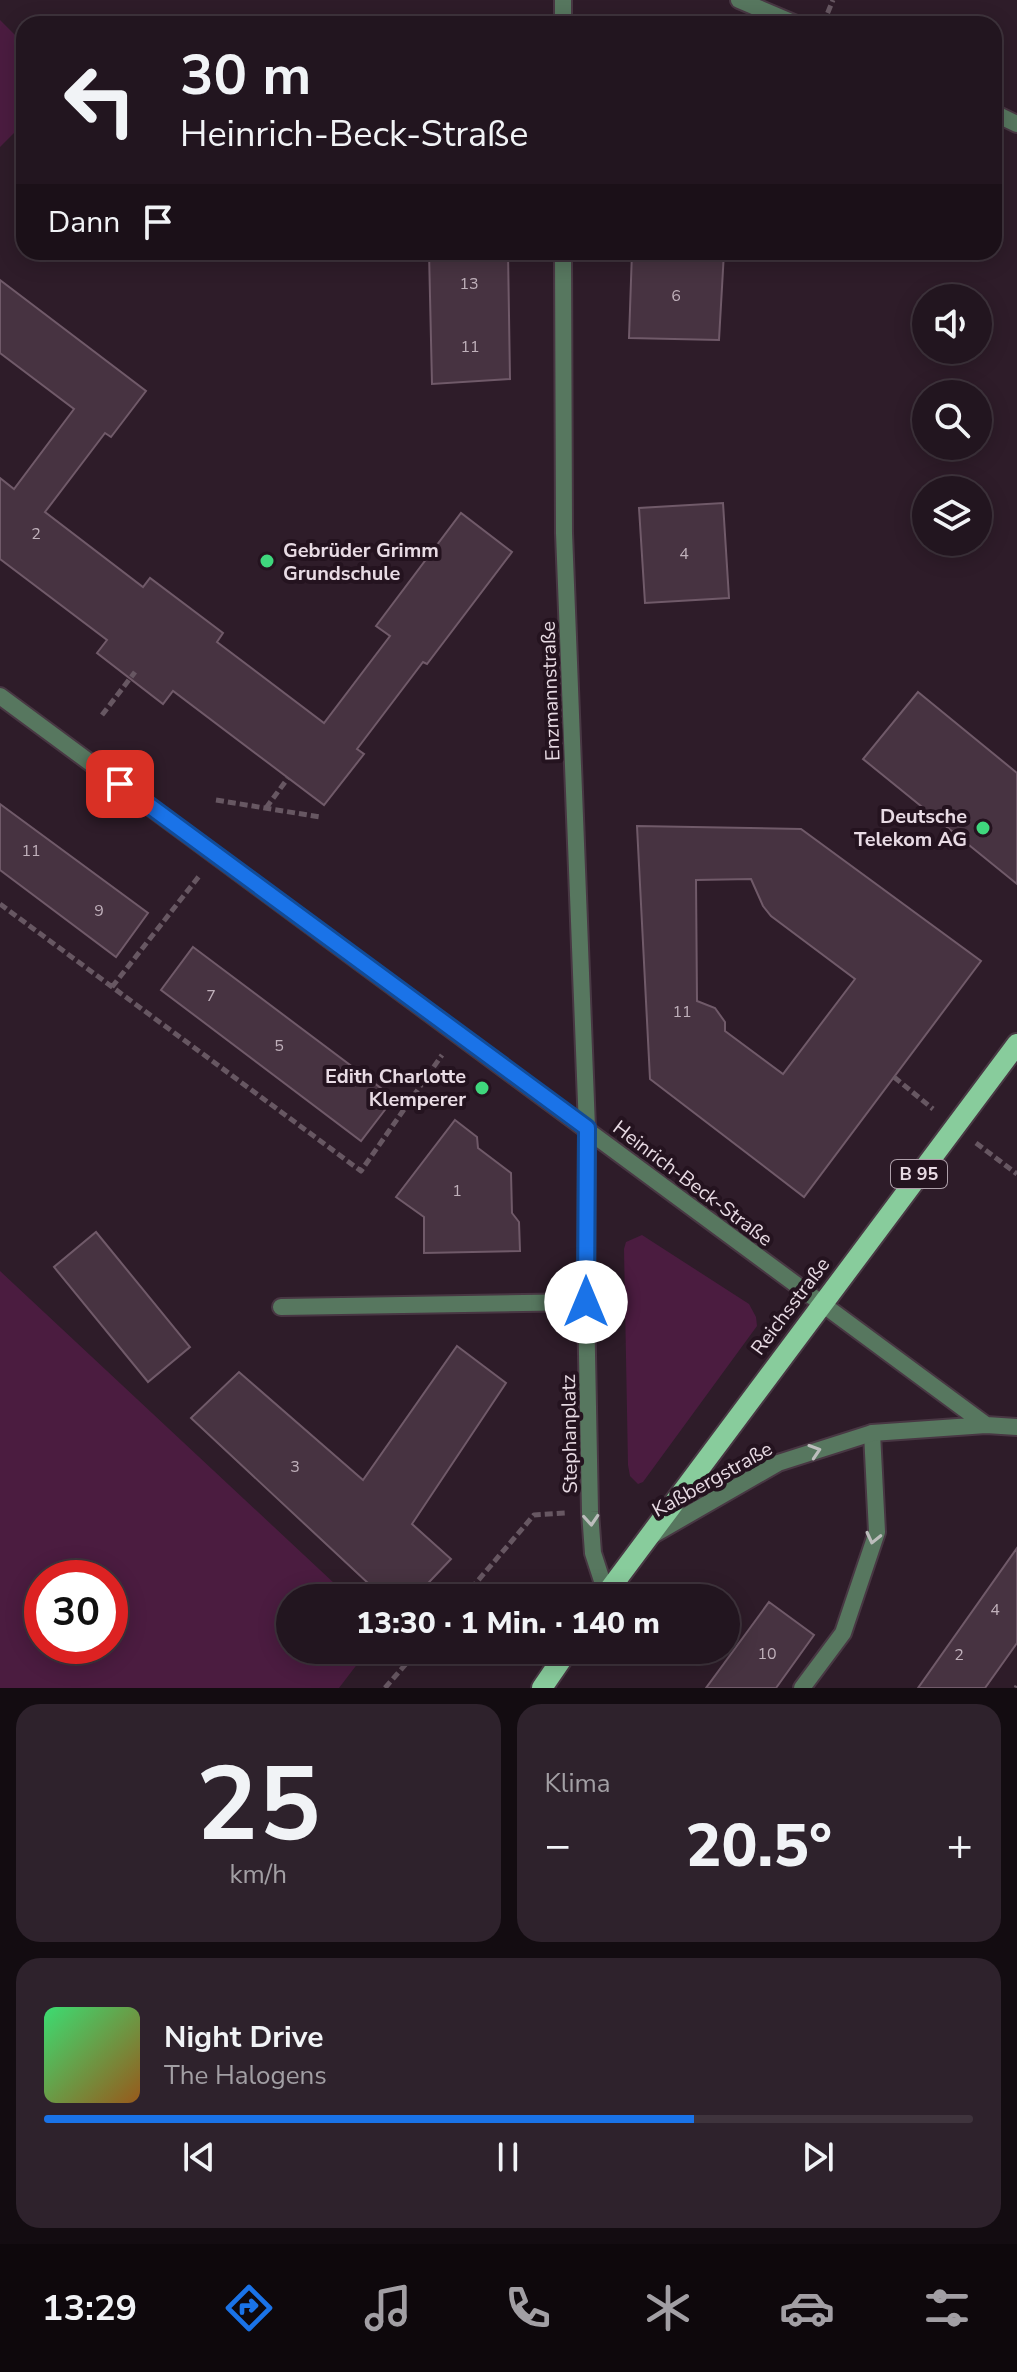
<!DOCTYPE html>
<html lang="de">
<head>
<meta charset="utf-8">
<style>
  body { margin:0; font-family:"Nunito Sans",sans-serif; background:#2e222c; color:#f1f3f6; height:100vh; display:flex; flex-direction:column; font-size:30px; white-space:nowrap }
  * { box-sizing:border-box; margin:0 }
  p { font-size:26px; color:#a29fa4 }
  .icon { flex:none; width:44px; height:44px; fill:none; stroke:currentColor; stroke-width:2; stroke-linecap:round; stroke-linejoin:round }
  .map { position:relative; height:1688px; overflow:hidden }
  .sheet { display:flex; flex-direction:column; gap:16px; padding:16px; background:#130c11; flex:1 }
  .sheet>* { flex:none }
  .banner { position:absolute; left:16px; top:16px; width:986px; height:244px; border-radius:24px; box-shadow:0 4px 20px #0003,0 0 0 2px #3f343d; background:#22151f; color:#f1f3f6; overflow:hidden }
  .fabs { position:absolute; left:912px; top:284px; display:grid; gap:16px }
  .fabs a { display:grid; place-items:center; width:80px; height:80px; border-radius:50%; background:#22151f; box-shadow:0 4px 20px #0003,0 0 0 2px #3f343d; font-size:40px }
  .speed { position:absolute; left:24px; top:1560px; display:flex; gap:16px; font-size:40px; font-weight:700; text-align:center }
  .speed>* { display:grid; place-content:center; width:104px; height:104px; border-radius:50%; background:#22151f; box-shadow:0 4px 20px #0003,0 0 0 2px #3f343d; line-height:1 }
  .speed .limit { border:12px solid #d22; background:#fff; color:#111 }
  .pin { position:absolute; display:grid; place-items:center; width:68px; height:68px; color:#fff; margin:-34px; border-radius:16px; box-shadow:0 4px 12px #0006 }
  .me { position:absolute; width:88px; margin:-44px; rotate:0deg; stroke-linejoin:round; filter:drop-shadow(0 0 6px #0008) }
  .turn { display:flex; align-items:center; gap:28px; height:168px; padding:0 32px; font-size:36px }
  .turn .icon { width:104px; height:104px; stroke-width:2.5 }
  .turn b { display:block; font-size:56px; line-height:68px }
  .then { display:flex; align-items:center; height:76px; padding:0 32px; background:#0003; gap:16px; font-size:30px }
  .big { font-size:60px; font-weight:800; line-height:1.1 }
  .sheet .card { flex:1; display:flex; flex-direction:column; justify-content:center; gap:12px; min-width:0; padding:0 28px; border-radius:24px; background:#2e222c }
  .sheet .dial { align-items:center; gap:0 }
  .dial b { font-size:104px; line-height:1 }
  .song { display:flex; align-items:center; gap:24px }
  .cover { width:96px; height:96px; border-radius:12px; background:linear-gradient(135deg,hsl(140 70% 55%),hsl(30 70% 35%)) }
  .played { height:8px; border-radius:4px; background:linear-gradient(90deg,#1a73e8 70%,#3f343d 70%) }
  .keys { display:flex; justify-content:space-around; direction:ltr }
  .heat { display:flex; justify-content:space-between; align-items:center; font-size:44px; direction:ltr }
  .sheet .tiles { flex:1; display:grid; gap:16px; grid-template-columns:1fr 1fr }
  .card:last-child { grid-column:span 2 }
  .trip { position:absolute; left:276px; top:1584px; width:464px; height:80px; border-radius:40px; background:#22151f; box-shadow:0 4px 20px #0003,0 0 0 2px #3f343d; font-weight:800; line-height:80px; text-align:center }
  .dock { display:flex; height:128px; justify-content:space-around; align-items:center; background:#0e080c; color:#a29fa4 }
  .dock .icon { width:56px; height:56px }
  .dock .on { color:#1a73e8 }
  .dock b { font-size:36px; color:#f1f3f6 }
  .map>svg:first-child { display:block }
  .green { fill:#4b1c40; fill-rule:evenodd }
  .building { fill:#473341; stroke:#705a69; stroke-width:2; fill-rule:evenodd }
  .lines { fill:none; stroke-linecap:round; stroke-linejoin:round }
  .lane-casing { stroke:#483743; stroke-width:20 }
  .street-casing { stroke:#483743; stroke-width:20 }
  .primary-casing { stroke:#483743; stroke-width:24 }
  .path { stroke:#675762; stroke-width:5; stroke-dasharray:8 4; stroke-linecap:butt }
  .lane { stroke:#57775f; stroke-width:16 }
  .street { stroke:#57775f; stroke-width:16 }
  .primary { stroke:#88cc9c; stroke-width:20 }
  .oneway { stroke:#bcbdbc }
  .route-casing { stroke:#114b97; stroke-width:20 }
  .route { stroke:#1a73e8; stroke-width:14 }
  .poi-dot { fill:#3fd77d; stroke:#24131f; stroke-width:3 }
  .labels { text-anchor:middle; stroke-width:8; stroke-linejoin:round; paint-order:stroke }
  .number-label { font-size:16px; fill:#c0b1bb }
  .shield { fill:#24131f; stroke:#ad9fa9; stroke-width:2 }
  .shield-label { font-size:18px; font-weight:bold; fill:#e8dbe4 }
  .poi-label { font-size:20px; font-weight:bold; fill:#e8dbe4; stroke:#24131f; text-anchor:end }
  .street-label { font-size:20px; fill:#e8dbe4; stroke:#24131f }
</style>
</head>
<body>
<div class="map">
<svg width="1017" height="1688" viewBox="0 0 1017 1688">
  <rect width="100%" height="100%" fill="#2e1c29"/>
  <path class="green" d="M 0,20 L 24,44 L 24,123 L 0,147 Z
    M 642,1235 L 749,1304 L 756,1317 L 757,1326 L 643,1482 L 638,1484 L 630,1476 L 628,1465 L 624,1249 L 626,1242 Z
    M 0,1271 L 350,1598 L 290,1598 L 290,1650 L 368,1650 L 339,1688 L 0,1688 ZM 42,1578 L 110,1578 L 110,1646 L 42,1646 Z"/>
  <path class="building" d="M 429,252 L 508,252 L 510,379 L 432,384 Z
    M 632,252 L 724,252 L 719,340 L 629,338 Z
    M 0,280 L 146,391 L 111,437 L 105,433 L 45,512 L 143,587 L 150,578 L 223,633 L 217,642 L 324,723 L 390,636 L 376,626 L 461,513 L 512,552 L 427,664 L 423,662 L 357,749 L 364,754 L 324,805 L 173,691 L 163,704 L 97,653 L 107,640 L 0,559 L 0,478 L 14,489 L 74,409 L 0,353 Z
    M 723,503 L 729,598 L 645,603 L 639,508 Z
    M 918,692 L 1017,773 L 1017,884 L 863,759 Z
    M 0,804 L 148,913 L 116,957 L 0,870 Z
    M 637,826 L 801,829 L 981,961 L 804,1197 L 650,1079 ZM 751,879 L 763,906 L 771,916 L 855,979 L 783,1074 L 725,1031 L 725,1022 L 715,1008 L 697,1001 L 696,880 Z
    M 193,947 L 394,1098 L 361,1141 L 161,990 Z
    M 455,1120 L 477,1137 L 478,1148 L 511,1173 L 512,1213 L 519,1222 L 520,1251 L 424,1253 L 424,1217 L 396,1197 Z
    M 96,1232 L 190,1347 L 148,1382 L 54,1267 Z
    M 457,1346 L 506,1383 L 412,1524 L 451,1559 L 414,1598 L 384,1598 L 191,1418 L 239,1372 L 363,1480 Z
    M 1017,1548 L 1017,1643 L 985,1688 L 918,1688 Z
    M 769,1602 L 814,1635 L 776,1688 L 706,1688 Z"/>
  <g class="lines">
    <g class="lane-casing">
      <path id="lane" d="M 281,1307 L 586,1302
        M 802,1688 L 843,1633 L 877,1532 L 872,1433"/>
    </g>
    <g class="street-casing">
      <path id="street" d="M 739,0 L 796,24
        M 563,24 L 563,0
        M 994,113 L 1017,124
        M 563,252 L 564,533 L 587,1128 L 586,1302 L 590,1512 L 593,1553 L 606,1593
        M 0,696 L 986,1425
        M 651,1536 L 778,1463 L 872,1433 L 986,1425 L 1017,1427"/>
    </g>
    <g class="primary-casing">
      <path id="primary" d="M 603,1598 L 1017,1044
        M 542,1688 L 568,1650"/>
    </g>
    <path class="path" d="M 823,24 L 833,0
      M 102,715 L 135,672
      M 216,800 L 320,817
      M 266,808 L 288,778
      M 0,904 L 361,1171 L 442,1055
      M 112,987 L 200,875
      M 894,1077 L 933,1109
      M 976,1143 L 1017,1174
      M 463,1598 L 534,1515 L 565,1513
      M 385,1688 L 418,1650
      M 1016,1688 L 1017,1686"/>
    <use href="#lane" class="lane"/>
    <use href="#street" class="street"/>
    <use href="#primary" class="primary"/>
  </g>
  <defs><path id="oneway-chevron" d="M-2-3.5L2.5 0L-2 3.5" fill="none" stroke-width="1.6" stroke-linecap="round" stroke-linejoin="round" transform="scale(2)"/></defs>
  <g class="oneway">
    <use href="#oneway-chevron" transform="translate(815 1451) rotate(-18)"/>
    <use href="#oneway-chevron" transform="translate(591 1520) rotate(86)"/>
    <use href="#oneway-chevron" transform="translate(873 1538) rotate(103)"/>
  </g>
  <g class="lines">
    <g class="route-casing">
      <path id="route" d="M 120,784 L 587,1128 L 586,1302"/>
    </g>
    <use href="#route" class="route"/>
  </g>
  <g class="poi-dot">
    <circle cx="267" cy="561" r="8"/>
    <circle cx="983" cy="828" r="8"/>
    <circle cx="482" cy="1088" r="8"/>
  </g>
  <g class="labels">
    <g class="number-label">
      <text x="469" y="289">13</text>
      <text x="676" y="301">6</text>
      <text x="470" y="352">11</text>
      <text x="36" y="539">2</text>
      <text x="684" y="559">4</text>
      <text x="31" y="856">11</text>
      <text x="99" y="916">9</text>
      <text x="211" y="1001">7</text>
      <text x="682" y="1017">11</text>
      <text x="279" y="1051">5</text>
      <text x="457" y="1196">1</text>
      <text x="295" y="1472">3</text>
      <text x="995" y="1615">4</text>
      <text x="767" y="1659">10</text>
      <text x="959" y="1660">2</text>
    </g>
    <rect class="shield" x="891" y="1160" width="56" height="28" rx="6"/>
    <g class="shield-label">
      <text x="919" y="1180">B 95</text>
    </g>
    <g class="poi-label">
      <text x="283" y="557" text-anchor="start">Gebrüder Grimm<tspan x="283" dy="23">Grundschule</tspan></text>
      <text x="967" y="823">Deutsche<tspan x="967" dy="23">Telekom AG</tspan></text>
      <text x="466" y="1083">Edith Charlotte<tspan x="466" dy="23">Klemperer</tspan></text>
    </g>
    <g class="street-label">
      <text transform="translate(550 691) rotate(-92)" y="7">Enzmannstraße</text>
      <text transform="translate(693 1183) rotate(37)" y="7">Heinrich-Beck-Straße</text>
      <text transform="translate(790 1306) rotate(-53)" y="7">Reichsstraße</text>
      <text transform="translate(569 1434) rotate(-91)" y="7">Stephanplatz</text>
      <text transform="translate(712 1479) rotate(-29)" y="7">Kaßbergstraße</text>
    </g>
  </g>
</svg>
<div class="fabs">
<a><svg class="icon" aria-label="sound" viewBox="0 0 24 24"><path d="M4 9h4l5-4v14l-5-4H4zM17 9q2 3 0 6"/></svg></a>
<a><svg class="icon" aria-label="search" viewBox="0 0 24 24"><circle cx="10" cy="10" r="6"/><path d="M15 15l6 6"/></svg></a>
<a><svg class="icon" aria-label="layers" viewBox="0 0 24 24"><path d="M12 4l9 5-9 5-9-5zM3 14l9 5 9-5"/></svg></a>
</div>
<div class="speed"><div class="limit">30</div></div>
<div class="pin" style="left:120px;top:784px;background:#d93025"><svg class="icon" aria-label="arrive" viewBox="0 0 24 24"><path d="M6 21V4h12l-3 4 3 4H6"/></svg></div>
<svg class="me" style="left:586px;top:1302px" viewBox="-20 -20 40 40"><circle r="19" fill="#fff"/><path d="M0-13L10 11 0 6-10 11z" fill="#1a73e8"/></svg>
<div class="trip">13:30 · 1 Min. · 140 m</div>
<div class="banner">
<div class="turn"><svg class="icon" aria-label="left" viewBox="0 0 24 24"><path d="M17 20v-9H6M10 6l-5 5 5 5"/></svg><div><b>30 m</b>Heinrich-Beck-Straße</div></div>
<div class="then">Dann<svg class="icon" aria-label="arrive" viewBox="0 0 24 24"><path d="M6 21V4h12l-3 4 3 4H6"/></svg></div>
</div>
</div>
<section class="sheet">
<div class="tiles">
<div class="card dial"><b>25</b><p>km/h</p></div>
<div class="card"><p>Klima</p>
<div class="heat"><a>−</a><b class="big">20.5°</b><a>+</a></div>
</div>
<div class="card">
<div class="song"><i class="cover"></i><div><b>Night Drive</b><p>The Halogens</p></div></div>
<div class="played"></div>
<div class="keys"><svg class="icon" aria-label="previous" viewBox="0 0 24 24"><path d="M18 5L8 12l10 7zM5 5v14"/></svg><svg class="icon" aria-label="pause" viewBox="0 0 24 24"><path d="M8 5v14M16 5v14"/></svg><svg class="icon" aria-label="next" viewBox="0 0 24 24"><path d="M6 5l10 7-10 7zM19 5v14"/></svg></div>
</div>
</div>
</section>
<nav class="dock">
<b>13:29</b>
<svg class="icon on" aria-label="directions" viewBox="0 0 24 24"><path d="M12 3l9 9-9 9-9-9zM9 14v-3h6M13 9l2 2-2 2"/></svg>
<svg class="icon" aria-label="music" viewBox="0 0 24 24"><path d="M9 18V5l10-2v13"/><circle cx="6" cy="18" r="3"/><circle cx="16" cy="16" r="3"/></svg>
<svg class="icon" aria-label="phone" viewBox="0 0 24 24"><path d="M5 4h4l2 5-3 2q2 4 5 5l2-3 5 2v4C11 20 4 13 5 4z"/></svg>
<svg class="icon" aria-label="climate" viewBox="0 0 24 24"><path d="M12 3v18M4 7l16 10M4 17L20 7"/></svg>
<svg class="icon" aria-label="car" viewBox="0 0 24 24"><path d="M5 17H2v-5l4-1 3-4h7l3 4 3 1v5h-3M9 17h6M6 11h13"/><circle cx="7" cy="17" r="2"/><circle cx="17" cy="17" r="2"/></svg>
<svg class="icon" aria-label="filters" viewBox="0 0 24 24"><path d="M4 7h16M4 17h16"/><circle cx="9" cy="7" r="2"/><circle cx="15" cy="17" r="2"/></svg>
</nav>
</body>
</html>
